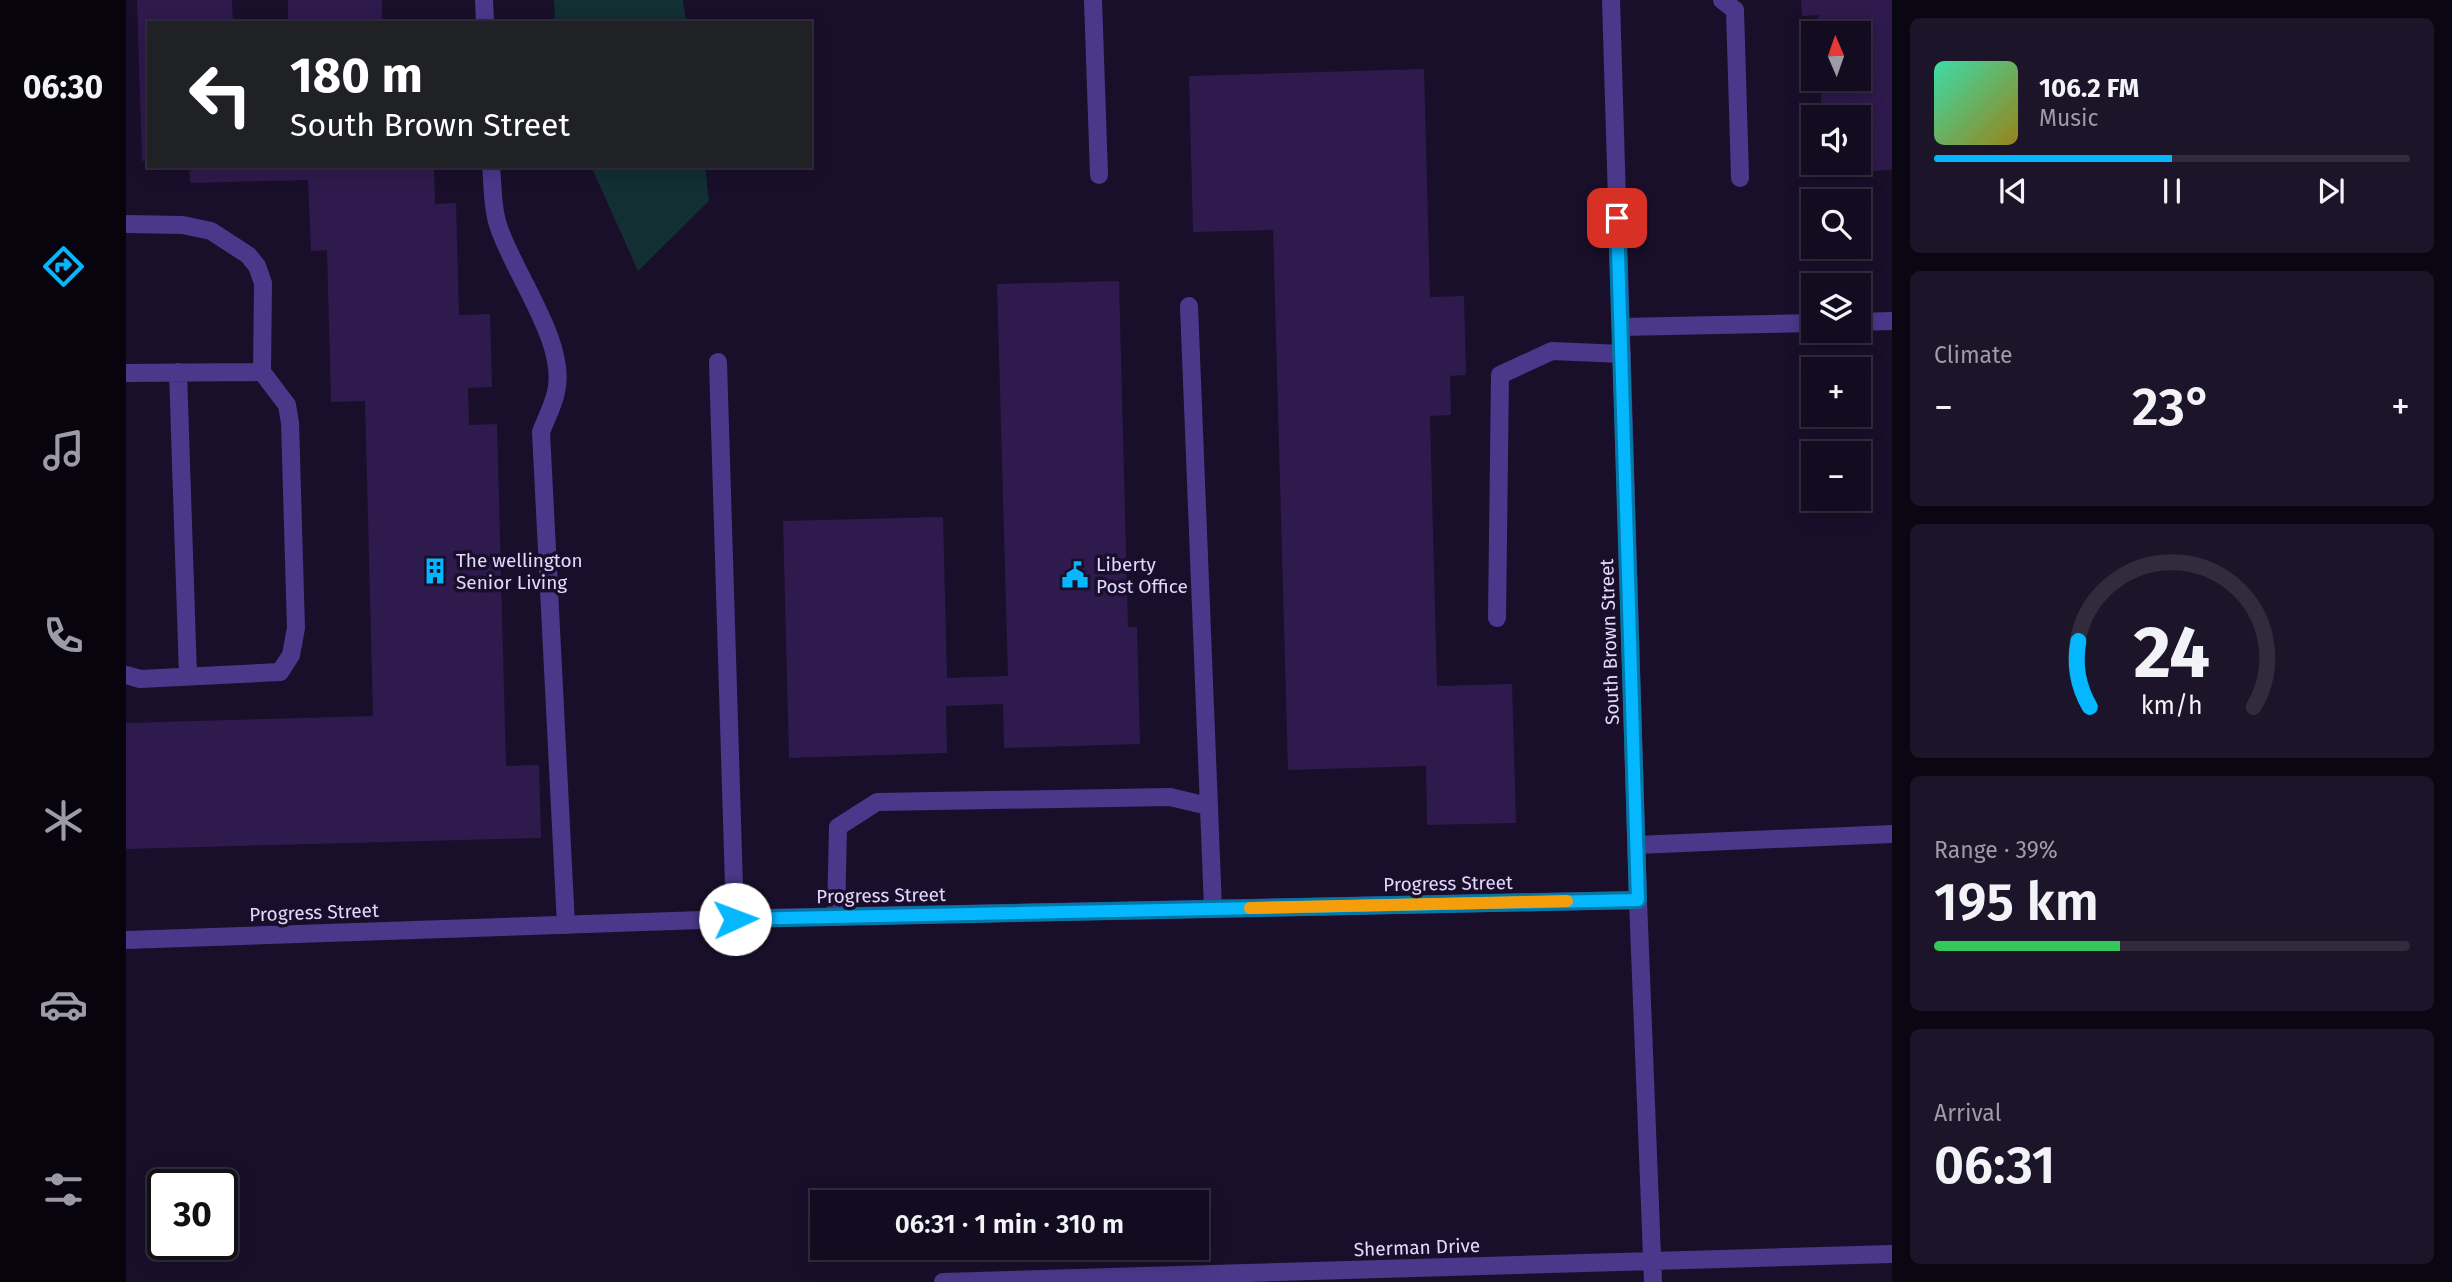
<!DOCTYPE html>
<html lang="en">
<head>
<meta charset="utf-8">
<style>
  body { margin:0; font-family:"Fira Sans",sans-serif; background:#1c1429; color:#f1f3f6; height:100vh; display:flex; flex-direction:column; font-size:26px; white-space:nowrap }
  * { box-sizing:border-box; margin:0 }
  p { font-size:23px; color:#9d9ba5 }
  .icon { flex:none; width:38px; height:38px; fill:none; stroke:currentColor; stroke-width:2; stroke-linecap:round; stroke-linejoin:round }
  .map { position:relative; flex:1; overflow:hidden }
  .sheet { display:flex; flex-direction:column; gap:18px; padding:18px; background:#0a0612; width:560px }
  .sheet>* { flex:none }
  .banner { position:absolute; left:21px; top:21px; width:665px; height:147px; border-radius:0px; box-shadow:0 4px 18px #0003,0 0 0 2px #322b3e; background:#202124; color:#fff; overflow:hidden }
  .needle { width:46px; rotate:358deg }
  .controls { position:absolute; left:1675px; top:21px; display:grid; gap:14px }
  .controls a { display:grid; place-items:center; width:70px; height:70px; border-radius:0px; background:#130b20; box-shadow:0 4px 18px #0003,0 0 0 2px #322b3e; font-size:35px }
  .speed { position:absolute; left:21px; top:1169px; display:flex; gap:14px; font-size:35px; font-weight:700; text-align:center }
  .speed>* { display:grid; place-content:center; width:91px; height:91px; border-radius:50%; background:#130b20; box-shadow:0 4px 18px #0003,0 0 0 2px #322b3e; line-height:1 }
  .speed .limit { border:4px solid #111; border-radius:10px; background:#fff; color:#111 }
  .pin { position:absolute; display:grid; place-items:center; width:60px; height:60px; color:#fff; margin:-30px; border-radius:14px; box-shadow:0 4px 10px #0006 }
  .me { position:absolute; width:77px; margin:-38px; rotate:88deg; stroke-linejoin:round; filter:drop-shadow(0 0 5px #0008) }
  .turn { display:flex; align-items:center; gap:24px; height:147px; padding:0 28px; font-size:32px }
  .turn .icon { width:91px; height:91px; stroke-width:2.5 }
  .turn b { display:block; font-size:49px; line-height:60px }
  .big { font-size:52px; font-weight:600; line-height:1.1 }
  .sheet .card { flex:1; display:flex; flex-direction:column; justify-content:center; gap:10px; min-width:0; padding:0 24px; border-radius:10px; background:#1c1429 }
  .sheet .dial { align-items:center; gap:0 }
  .dial svg { height:182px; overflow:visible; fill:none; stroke:#322b3e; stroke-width:7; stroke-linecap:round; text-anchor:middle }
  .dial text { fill:#f1f3f6; stroke:none }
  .song { display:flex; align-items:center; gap:21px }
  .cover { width:84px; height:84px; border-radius:10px; background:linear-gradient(135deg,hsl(160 70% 55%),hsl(50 70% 35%)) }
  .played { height:7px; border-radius:4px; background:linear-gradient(90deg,#04b7ff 50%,#322b3e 50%) }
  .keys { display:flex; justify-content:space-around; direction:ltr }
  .heat { display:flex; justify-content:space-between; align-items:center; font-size:38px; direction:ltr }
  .charge { height:10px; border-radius:5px; background:linear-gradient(90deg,#34c759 39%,#322b3e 0) }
  .trip { position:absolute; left:684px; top:1190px; width:399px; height:70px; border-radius:0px; background:#130b20; box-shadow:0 4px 18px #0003,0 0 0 2px #322b3e; font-weight:600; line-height:70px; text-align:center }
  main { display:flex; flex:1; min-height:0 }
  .tab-bar { display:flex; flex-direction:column; width:126px; justify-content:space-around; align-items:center; background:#08040d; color:#9d9ba5 }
  .tab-bar .icon { width:49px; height:49px }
  .tab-bar .selected { color:#04b7ff }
  .tab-bar b { font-size:32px; color:#f1f3f6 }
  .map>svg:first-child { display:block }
  .green { fill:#122f34 }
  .building { fill:#2e1a4c }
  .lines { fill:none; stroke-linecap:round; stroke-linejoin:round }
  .service { stroke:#4b388b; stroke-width:18 }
  .minor { stroke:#4b388b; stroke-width:18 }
  .route-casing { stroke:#0377a6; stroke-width:18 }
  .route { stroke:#04b7ff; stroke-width:12 }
  .slow { stroke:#f59e0b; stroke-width:12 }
  .labels { text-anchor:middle; stroke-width:7; stroke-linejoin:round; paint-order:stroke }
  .poi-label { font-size:19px; fill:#e4d8ff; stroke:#190f2a; text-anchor:start }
  .street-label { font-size:19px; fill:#e4d8ff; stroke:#190f2a }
</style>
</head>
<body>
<main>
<nav class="tab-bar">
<b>06:30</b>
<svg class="icon selected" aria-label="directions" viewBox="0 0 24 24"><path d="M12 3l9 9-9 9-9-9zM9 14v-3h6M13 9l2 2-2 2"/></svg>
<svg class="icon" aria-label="music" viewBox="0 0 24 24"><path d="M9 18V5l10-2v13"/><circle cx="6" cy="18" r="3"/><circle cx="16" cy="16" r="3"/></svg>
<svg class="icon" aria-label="phone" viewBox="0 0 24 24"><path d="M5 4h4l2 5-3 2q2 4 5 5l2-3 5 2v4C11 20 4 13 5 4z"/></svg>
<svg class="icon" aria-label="climate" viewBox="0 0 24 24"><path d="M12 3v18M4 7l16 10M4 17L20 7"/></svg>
<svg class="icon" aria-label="car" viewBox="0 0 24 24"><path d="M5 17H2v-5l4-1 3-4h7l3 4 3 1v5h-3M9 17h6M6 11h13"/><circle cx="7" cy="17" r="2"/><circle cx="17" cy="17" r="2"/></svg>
<svg class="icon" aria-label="filters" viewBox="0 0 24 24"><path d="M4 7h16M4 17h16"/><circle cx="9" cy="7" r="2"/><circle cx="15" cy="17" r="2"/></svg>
</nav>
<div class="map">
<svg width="1766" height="1282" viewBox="0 0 1766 1282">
  <rect width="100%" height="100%" fill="#190f2a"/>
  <path class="green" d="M 428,0 L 557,0 L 560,23 L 429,23 Z
    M 465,166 L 579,166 L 583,201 L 512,271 Z"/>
  <path class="building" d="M 11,0 L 106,0 L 107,23 L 23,23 L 23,161 L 16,161 Z
    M 162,0 L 256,0 L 256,23 L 162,23 Z
    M 1675,0 L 1766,0 L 1766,170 L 1698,173 L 1698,163 L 1732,163 L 1732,117 L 1696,117 L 1694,79 L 1732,79 L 1732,33 L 1692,33 L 1692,15 L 1676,16 Z
    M 1298,69 L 1304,297 L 1338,296 L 1340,375 L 1324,376 L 1325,415 L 1304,416 L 1311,686 L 1386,684 L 1390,823 L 1301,825 L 1300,766 L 1162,770 L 1147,230 L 1067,232 L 1063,76 Z
    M 63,166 L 308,166 L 309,204 L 330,203 L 333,315 L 364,314 L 366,387 L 342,388 L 343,425 L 371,424 L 380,766 L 413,765 L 415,838 L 0,849 L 0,723 L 247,716 L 239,401 L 205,402 L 201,250 L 185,251 L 182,180 L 64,183 Z
    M 993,281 L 1002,627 L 1011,627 L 1014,744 L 878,748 L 877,704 L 820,706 L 821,753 L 663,758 L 657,521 L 817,517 L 821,678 L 882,676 L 871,284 Z"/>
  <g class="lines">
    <path class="service" d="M 358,0 L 359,23
      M 967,0 L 973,175
      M 1596,0 L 1609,10 L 1614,178
      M 365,166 C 367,185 366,207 372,225 C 387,273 442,343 430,392 C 427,406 420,419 415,432 L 440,925
      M 0,224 L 57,225 L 85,231 L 122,255 L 131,266 L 137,283 L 136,372 L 161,405 L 164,423 L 170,628 L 165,655 L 154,672 L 14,679 L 0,675
      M 1063,306 L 1087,908
      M 1732,322 L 1766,321
      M 1495,327 L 1687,323
      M 592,362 L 609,919
      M 52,372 L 62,676
      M 0,373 L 136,372
      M 1371,618 L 1374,375 L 1426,351 L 1496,354
      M 1511,845 L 1766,834
      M 710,917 L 712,827 L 751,802 L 1044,797 L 1082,806"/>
    <path class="minor" d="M 1485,0 L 1512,900 L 1527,1282
      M 0,940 L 632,918 L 1512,900
      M 817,1282 L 1766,1254"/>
  </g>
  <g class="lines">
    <g class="route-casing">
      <path id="route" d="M 609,919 L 1512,900 L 1491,218"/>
    </g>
    <use href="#route" class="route"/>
    <path class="slow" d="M 1124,908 L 1441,901"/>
  </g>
  <defs>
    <g id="building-bare" transform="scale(2.1)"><path d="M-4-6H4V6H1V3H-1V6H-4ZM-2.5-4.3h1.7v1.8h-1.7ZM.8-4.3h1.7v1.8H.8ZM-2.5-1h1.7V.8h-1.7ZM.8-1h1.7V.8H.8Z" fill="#04b7ff" stroke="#190f2a" stroke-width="2.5" paint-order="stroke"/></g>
    <g id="civic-bare" transform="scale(2.1)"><path d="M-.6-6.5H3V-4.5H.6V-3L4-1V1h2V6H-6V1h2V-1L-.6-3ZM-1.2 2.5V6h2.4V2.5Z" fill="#04b7ff" stroke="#190f2a" stroke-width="2.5" paint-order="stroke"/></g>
  </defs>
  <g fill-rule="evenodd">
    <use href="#building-bare" x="309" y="571"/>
    <use href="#civic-bare" x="949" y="575"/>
  </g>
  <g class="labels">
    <g class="poi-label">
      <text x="330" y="567">The wellington<tspan x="330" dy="22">Senior Living</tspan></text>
      <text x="970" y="571">Liberty<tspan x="970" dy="22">Post Office</tspan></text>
    </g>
    <g class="street-label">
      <text transform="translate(1483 642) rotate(-92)" y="7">South Brown Street</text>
      <text transform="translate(1322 883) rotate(-1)" y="7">Progress Street</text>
      <text transform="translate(755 895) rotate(-1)" y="7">Progress Street</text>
      <text transform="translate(188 912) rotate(-2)" y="7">Progress Street</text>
      <text transform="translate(1291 1247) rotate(-2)" y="7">Sherman Drive</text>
    </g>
  </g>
</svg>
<div class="controls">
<a><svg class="needle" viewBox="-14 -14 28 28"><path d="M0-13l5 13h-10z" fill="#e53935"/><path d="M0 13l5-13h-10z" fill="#9d9ba5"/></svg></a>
<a><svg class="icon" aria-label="sound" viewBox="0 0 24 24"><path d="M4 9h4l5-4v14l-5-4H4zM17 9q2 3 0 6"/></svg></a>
<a><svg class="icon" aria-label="search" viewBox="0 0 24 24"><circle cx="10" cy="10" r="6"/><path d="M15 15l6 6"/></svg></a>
<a><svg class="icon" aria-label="layers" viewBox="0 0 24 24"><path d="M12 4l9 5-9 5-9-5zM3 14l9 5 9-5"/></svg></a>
<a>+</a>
<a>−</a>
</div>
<div class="speed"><div class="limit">30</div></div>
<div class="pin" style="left:1491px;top:218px;background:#d93025"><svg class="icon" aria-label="arrive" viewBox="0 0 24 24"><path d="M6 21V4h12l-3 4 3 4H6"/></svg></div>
<svg class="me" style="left:609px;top:919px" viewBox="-20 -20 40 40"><circle r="19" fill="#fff"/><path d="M0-13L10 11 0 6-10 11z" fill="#04b7ff"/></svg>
<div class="trip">06:31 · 1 min · 310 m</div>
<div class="banner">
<div class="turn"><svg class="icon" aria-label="left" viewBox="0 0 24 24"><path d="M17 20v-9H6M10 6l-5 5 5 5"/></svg><div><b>180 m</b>South Brown Street</div></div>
</div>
</div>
<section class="sheet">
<div class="card">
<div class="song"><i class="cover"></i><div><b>106.2 FM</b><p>Music</p></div></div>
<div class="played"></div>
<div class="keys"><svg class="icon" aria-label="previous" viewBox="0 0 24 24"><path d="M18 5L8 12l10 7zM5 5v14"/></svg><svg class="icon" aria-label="pause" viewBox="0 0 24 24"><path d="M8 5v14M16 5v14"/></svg><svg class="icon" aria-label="next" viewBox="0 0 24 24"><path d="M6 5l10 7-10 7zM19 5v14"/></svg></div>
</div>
<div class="card"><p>Climate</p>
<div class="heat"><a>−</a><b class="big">23°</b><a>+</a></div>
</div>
<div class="card dial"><svg viewBox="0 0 100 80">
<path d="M14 69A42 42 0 1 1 86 69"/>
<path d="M14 69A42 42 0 0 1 9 40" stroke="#04b7ff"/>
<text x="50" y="56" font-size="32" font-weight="700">24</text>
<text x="50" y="72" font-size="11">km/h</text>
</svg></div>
<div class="card"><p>Range · 39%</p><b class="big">195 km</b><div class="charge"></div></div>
<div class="card"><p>Arrival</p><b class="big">06:31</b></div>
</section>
</main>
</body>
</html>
